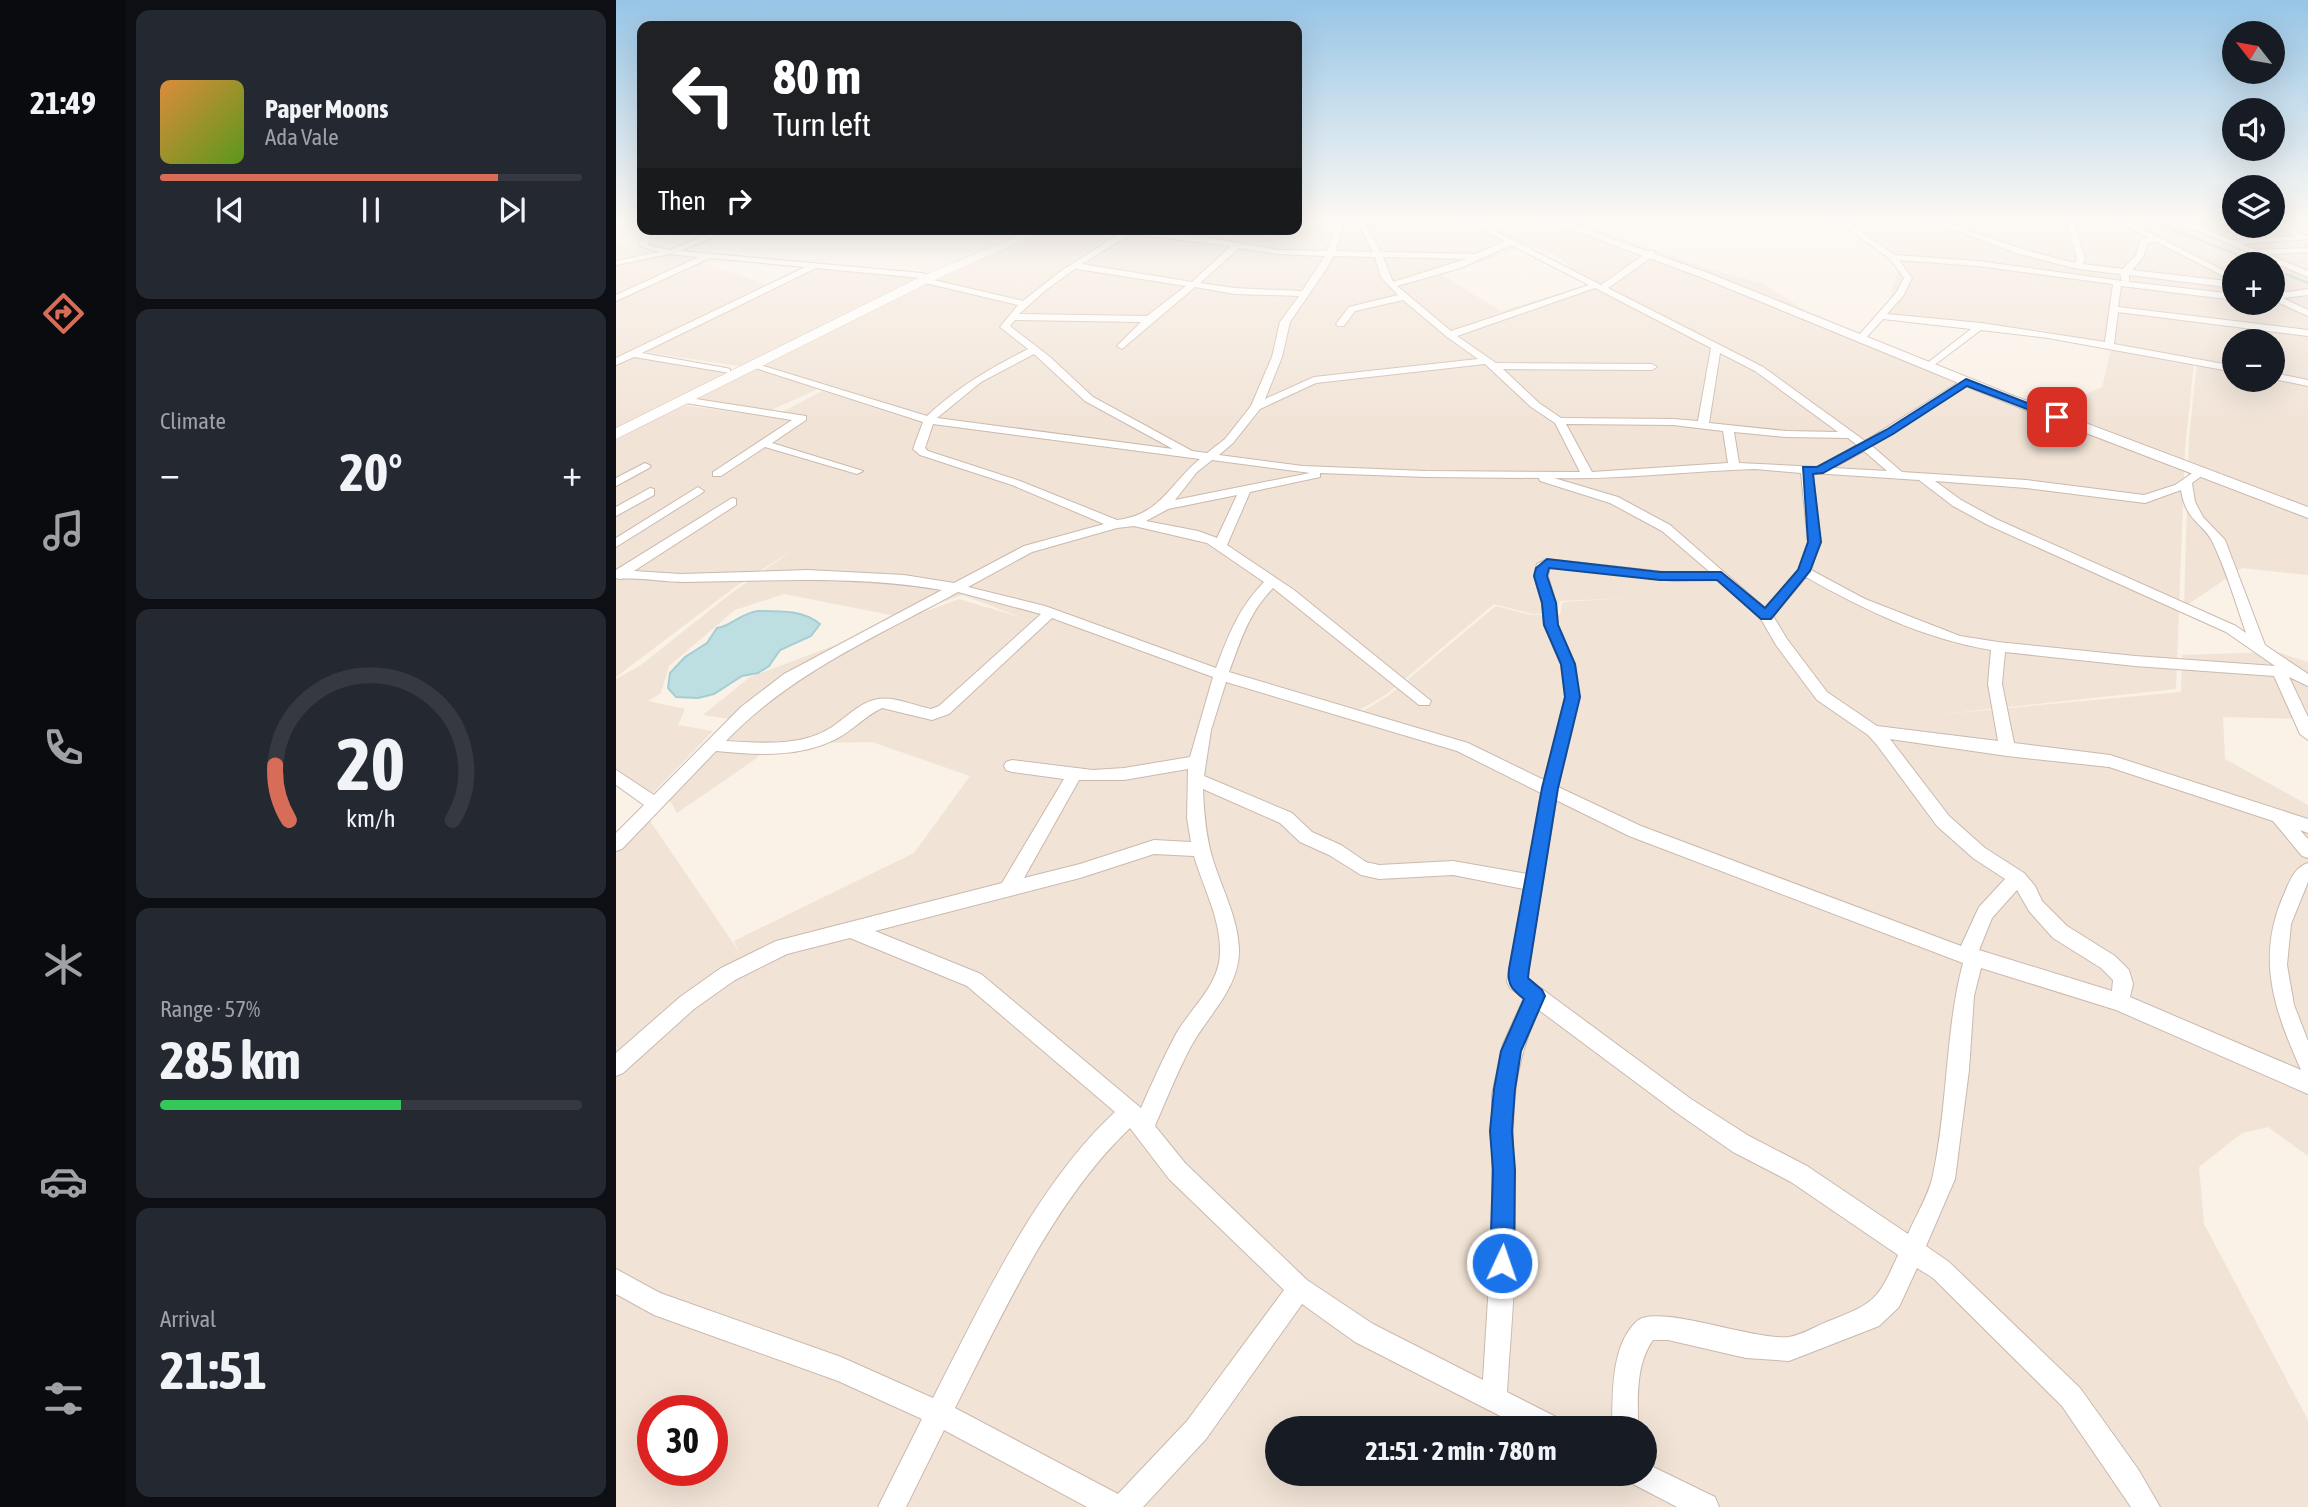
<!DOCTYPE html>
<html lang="en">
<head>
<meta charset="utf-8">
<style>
  body { margin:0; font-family:"Asap Condensed",sans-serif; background:#242831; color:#f1f3f6; height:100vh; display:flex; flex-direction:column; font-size:26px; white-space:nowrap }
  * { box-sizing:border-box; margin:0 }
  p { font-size:23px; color:#9ea1a6 }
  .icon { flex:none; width:38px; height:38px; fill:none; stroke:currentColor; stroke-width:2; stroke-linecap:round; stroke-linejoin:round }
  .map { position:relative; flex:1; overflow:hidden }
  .panel { display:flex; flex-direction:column; gap:10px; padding:10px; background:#0d0f14; width:490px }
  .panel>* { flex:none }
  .top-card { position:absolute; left:21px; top:21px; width:665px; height:214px; border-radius:14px; box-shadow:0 7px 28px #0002; background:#202124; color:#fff; overflow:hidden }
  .needle { width:46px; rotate:301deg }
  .controls { position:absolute; left:1606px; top:21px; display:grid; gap:14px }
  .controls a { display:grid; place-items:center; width:63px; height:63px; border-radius:50%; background:#171b24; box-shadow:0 7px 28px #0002; font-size:35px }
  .speed { position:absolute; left:21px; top:1395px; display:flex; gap:14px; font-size:35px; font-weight:700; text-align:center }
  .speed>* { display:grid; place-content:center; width:91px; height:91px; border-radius:50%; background:#171b24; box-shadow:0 7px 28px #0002; line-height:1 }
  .speed .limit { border:10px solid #d22; background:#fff; color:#111 }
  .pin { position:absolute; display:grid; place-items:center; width:60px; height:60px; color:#fff; margin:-30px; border-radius:14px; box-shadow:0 4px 10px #0006 }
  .me { position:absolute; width:77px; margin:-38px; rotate:3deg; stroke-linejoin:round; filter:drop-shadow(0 0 5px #0008) }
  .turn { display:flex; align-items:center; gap:24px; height:147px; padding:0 21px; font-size:32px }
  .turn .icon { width:91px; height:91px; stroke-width:2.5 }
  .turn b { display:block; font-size:49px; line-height:60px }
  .then { display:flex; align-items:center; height:66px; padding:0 21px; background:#0003; gap:14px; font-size:26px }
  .big { font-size:52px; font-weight:700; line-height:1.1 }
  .panel .tile { flex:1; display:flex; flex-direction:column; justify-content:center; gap:10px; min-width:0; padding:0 24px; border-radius:14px; background:#242831 }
  .panel .dial { align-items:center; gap:0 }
  .dial svg { height:182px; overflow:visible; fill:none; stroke:#363941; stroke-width:7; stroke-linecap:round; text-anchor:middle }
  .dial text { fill:#f1f3f6; stroke:none }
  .song { display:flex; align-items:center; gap:21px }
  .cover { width:84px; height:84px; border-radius:10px; background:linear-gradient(135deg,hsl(30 70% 55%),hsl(90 70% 35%)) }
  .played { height:7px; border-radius:4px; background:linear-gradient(90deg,#d76c59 80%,#363941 80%) }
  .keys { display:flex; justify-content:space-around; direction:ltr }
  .heat { display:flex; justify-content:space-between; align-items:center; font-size:38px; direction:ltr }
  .charge { height:10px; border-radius:5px; background:linear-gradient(90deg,#34c759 57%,#363941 0) }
  .trip { position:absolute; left:649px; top:1416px; width:392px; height:70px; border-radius:35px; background:#171b24; box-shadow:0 7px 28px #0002; font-weight:700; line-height:70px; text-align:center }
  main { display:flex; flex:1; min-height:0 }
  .dock { display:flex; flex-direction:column; width:126px; justify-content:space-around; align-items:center; background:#090b0e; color:#9ea1a6 }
  .dock .icon { width:49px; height:49px }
  .dock .on { color:#d76c59 }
  .dock b { font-size:32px; color:#f1f3f6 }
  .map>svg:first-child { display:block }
  .residential { fill:#f1e3d6; fill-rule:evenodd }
  .water { fill:#bddfe2; stroke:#a5ced2; stroke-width:2 }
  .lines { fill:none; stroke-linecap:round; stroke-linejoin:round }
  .stream { stroke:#a5ced2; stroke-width:2.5 }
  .minor-casing { stroke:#cbb9ae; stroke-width:2 }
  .tertiary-casing { stroke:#cbb9ae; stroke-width:2 }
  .secondary-casing { stroke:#cfbaaf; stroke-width:1 }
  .minor { fill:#fff; fill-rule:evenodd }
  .tertiary { fill:#fff; fill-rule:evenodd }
  .secondary { fill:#fff; fill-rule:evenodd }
  .route { fill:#1a73e8; stroke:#114b97; stroke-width:2 }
</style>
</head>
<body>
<main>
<nav class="dock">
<b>21:49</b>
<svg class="icon on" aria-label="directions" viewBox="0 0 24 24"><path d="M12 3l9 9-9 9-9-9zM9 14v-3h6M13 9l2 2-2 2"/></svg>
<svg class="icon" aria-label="music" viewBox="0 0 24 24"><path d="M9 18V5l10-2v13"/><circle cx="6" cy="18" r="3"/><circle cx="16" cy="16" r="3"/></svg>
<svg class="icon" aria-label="phone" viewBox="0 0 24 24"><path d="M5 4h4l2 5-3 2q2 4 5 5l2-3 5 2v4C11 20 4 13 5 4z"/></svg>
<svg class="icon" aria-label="climate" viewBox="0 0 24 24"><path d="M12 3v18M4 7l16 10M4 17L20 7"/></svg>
<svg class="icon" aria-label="car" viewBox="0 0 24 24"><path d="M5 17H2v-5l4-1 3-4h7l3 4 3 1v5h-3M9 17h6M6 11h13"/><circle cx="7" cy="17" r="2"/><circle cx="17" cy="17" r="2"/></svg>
<svg class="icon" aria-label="filters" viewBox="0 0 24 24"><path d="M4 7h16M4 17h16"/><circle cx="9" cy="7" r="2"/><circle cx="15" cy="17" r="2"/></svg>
</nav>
<section class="panel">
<div class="tile">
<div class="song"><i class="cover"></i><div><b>Paper Moons</b><p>Ada Vale</p></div></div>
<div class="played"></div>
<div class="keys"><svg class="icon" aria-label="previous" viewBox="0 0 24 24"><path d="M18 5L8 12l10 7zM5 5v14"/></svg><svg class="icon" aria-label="pause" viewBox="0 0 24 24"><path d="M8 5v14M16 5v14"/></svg><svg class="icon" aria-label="next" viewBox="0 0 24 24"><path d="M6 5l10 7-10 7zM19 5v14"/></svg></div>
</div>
<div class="tile"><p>Climate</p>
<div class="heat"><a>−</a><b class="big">20°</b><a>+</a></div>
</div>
<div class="tile dial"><svg viewBox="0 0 100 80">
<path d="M14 69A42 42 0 1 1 86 69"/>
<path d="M14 69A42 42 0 0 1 8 45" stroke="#d76c59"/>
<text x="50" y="56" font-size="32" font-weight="700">20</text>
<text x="50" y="72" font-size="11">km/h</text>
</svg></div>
<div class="tile"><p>Range · 57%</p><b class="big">285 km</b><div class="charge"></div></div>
<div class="tile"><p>Arrival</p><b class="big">21:51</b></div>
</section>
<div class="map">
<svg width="1692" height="1507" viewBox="0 0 1692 1507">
  <rect width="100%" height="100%" fill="#faf1e7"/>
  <path class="residential" d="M 681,219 L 953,219 L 1081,265 L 1148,284 L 1190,311 L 1244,333 L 1263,344 L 1436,409 L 1486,387 L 1496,345 L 1424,330 L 1267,315 L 1286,262 L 1222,219 L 1619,219 L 1619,226 L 1657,226 L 1657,219 L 1692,219 L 1692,575 L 1626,568 L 1568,607 L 1573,438 L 1581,362 L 1578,363 L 1569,449 L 1560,689 L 1318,715 L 1565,692 L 1566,655 L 1661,652 L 1692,662 L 1692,719 L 1607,717 L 1609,759 L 1692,805 L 1692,1156 L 1652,1127 L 1626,1133 L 1583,1167 L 1588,1224 L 1692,1420 L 1692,1507 L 0,1507 L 0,848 L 32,818 L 124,953 L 118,941 L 298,853 L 354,776 L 256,742 L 155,744 L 138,760 L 61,813 L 55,802 L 47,800 L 120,720 L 87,715 L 134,677 L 343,599 L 407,618 L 346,595 L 285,617 L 168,594 L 119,610 L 53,666 L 45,693 L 32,701 L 69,709 L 62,725 L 97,731 L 37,793 L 0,777 L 0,679 L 25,665 L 117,592 L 181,547 L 119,587 L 0,677 L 0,440 L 66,405 L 157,417 L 206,391 L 297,414 L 211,385 L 153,411 L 76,400 L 135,368 L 23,351 L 202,266 L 322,277 L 397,241 L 325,229 L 681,229 ZM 913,245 L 939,254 L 979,288 L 964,287 L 885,311 L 826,275 ZM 1619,264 L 1657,264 L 1657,303 L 1619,303 ZM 1619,341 L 1657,341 L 1657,380 L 1619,380 ZM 1011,598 L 947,602 L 944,614 L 915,615 L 880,606 L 772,696 L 737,717 L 737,714 L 771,694 L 878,604 L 917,614 L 941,613 L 944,601 ZM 37,1410 L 96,1410 L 96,1470 L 37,1470 ZM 662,1428 L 1029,1428 L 1029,1474 L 662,1474 Z
    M 0,245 L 60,253 L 152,285 L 18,351 L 119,371 L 0,434 Z"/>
  <path class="water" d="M 142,611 C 164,611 187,610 204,624 L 195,636 L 164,650 L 153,666 L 142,673 L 126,676 L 98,694 L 82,698 L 60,697 L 52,688 L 54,673 L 69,657 L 91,643 L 101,628 C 114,627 125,613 142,611 Z"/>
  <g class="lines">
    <path class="stream" d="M 1530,219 L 1645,264
      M 1657,269 L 1692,283"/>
    <g class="minor-casing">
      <path id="minor" d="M 722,219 L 730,219 L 719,251 L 757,252 L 740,219 L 746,219 L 765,252 L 860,254 L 889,241 L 847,219 L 856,219 L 985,285 L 1033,251 L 1039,251 L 1039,255 L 992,288 L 1147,367 L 1249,441 L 1346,380 L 1354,380 L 1354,384 L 1256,446 L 1286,472 L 1410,480 L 1528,495 L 1559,485 L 1581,470 L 1591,472 L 1576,483 L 1579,502 L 1587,517 L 1609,540 L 1649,645 L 1692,674 L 1692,686 L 1673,677 L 1692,717 L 1692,740 L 1684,734 L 1658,676 L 1519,666 L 1389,652 L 1386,684 L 1398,743 L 1494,755 L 1692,819 L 1692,833 L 1684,830 L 1692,839 L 1692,858 L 1686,856 L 1657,821 L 1493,767 L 1391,756 L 1274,739 L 1333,816 L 1369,848 L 1408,873 L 1419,886 L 1426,901 L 1451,926 L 1499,956 L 1513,970 L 1517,984 L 1514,997 L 1685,1070 C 1658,1009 1639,957 1669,892 C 1674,880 1679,867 1692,863 L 1692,882 L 1675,924 L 1671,965 L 1678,1005 L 1692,1041 L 1692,1094 L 1500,1010 L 1365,968 L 1358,996 L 1353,1070 L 1339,1179 L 1310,1246 L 1333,1262 L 1464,1388 L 1522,1469 L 1544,1507 L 1515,1507 L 1446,1406 L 1317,1278 L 1301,1268 L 1283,1307 L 1263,1326 L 1173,1361 L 1130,1358 L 1052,1340 L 1037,1340 C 1019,1365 1022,1399 1022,1428 L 996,1428 C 997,1395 994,1346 1021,1321 C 1040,1303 1140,1341 1173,1337 C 1186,1335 1200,1326 1213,1321 C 1259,1303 1262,1300 1282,1255 L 1175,1182 L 1117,1152 L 1061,1113 L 923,1010 C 886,1087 899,1150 899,1231 C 900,1285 894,1338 891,1392 L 944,1419 L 948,1428 L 908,1428 L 739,1342 L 686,1304 L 590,1439 L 527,1507 L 471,1507 L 328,1430 L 290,1507 L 262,1507 L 306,1419 L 222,1381 L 38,1315 L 0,1294 L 0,1269 L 44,1293 L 225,1357 L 317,1398 C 366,1303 420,1185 499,1112 L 351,986 L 234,938 L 171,954 L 119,980 L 78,1009 L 7,1073 L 0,1076 L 0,1053 L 64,997 L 105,968 L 160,941 L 386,883 L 448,779 L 396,772 L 390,770 L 388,766 L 390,762 L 396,760 L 477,770 L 508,768 L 574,757 L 597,677 L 436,618 L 333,714 L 316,720 L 266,708 C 249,716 236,731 220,739 C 183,758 140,755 100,751 L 6,849 L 0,851 L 0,833 L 28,805 L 0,785 L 0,770 L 38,795 L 125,707 L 168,674 L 326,590 C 240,575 155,581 68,582 C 46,582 24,577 3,579 L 0,578 L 0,570 L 116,498 L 120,499 L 120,505 L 18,571 L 65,574 L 192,570 L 288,575 L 338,583 L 408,546 L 488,524 L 396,485 L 304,455 L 297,449 L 307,422 L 130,365 L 138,363 L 311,416 C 343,386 373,369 412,349 L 384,327 L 402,305 L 305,282 L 305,278 L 200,268 L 26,353 L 110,368 L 114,369 L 114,373 L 18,357 L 0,365 L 0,358 L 189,267 L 94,258 L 0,301 L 0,295 L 83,257 L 53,254 L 0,265 L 0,261 L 43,252 L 23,246 L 29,229 L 37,229 L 32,245 L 54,250 L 105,229 L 117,229 L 64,251 L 306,273 L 309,274 L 309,278 L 407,301 L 445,271 L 506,232 L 506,229 L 588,237 L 661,250 L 711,251 ZM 515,234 L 615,246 L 576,282 L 466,264 ZM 895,245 L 973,285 L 835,331 L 781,286 L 845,268 ZM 623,248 L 661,254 L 709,256 L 686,291 L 619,288 L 584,283 ZM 717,256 L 759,257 L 765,277 L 782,295 L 733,307 L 720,324 L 722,326 L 728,326 L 739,311 L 787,300 L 831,337 L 862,359 L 698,377 L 649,399 L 666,357 L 674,322 L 711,268 ZM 767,257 L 850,259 L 777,282 ZM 460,268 L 461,269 L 570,286 L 531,316 L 403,314 L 431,289 ZM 579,287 L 619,294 L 683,296 L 664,322 L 656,357 L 635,406 L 609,439 L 591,453 L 576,451 L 477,397 L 434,357 L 394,326 L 399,320 L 525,322 L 501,346 L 506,349 ZM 979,288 L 1095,348 L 1082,421 L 1057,419 L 945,418 L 923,403 L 887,369 L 1036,370 L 1041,367 L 1036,364 L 880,363 L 841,336 ZM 1104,353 L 1139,371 L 1222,432 L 1170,431 L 1093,423 ZM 418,354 L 469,401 L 557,449 L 321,418 L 365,382 ZM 869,364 L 915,407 L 939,423 L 964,472 L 810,471 L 687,466 L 603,455 L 617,443 L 644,409 L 700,383 ZM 317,424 L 584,459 C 554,483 545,515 501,520 L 404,481 L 312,451 L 309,448 ZM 950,424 L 1057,425 L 1107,431 L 1112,463 L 976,472 ZM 1118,432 L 1170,437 L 1232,438 L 1241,445 L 1202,467 L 1123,463 ZM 1248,451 L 1271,471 L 1217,468 ZM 596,460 L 687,472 L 694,473 L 559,500 L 581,472 ZM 1139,469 L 1185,473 L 1192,542 L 1182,570 L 1149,608 L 1054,525 L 1002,497 L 938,478 C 1005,480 1072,471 1139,469 ZM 704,473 L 810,477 L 923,478 L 924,481 L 994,503 L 1046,531 L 1094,572 L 1058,573 L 931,559 L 921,564 L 918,576 L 926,603 L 928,625 L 945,665 L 949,697 L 928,780 L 852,743 L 613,672 C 625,640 632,614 657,588 L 803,705 L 813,705 L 815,701 L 678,590 L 611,545 L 634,492 L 704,477 ZM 1197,473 L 1303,480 L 1337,506 L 1372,525 L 1610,632 L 1659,666 L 1519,656 L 1382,642 L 1344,636 L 1249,599 L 1195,570 L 1204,542 ZM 1319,481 L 1410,488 L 1529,503 L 1565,490 C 1570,523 1589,523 1598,545 C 1611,573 1620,604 1630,633 L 1620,626 L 1380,519 L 1345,500 ZM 621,495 L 601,538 L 582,531 L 530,521 L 552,509 ZM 518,526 L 591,543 L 648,582 C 622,609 613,634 600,668 L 429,606 L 352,587 L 416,552 L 501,528 ZM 934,567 L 1058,581 L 1102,580 L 1145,619 L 1160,645 L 1201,700 L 1252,735 L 1261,745 L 1321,826 L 1357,858 L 1389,879 L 1363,907 L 1345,946 L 1025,826 L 942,787 L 963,697 L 959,665 L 942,625 L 940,603 L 932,576 ZM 1190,577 C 1248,610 1309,639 1375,650 L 1372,684 L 1382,741 L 1261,726 L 1211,692 L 1171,639 L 1157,616 ZM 342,592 L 425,614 L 323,706 L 315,709 C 300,706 277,696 262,699 C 244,702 231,717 216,727 C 186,747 145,743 110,741 C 175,673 260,637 342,592 ZM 610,682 L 841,751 L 925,793 L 911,874 L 837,861 L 763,865 L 750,862 L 725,845 L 696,832 L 676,813 L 588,776 L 595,730 ZM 572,769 L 571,818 L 575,842 L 538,840 L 464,864 L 408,878 L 463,780 L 508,780 ZM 587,789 L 664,823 L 684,842 L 713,855 L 745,875 L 763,879 L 837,875 L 908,889 L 891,982 L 894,988 L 908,998 L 887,1044 L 876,1095 L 876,1233 L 867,1380 L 757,1324 L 691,1280 L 569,1163 L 539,1126 C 550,1100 561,1073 574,1048 C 591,1016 624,988 623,949 C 622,919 607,891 598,863 C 590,839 588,814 587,789 ZM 940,800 L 1013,836 L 1347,963 C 1329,1031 1332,1105 1317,1175 C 1313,1195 1300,1215 1292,1234 L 1191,1166 L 1133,1136 L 1075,1099 L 911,978 ZM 538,854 L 578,856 C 587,887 604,917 604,950 C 605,984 576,1006 560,1034 C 547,1058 536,1083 525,1108 L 365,974 L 259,931 L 464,878 ZM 1401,890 L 1413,911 L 1437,938 L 1485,968 L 1497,980 L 1496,991 L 1363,950 L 1376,918 ZM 514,1128 L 553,1179 L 668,1290 L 571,1421 L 502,1494 L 339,1408 C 386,1315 438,1200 514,1128 Z
        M 1218,219 L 1226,219 L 1279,255 L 1362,261 L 1506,281 L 1504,274 L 1462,269 L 1400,253 L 1310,219 L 1320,219 L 1406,249 L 1459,263 L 1461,259 L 1450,219 L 1457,219 L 1469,259 L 1467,264 L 1507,269 L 1520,255 L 1525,239 L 1533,238 L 1497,219 L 1506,219 L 1619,276 L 1619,282 L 1541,242 L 1531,243 L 1528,256 L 1516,270 L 1619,282 L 1619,288 L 1513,275 L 1513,282 L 1619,294 L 1619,300 L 1505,286 L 1502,307 L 1692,330 L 1692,336 L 1502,312 L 1498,344 L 1619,366 L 1619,372 L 1432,338 L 1365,330 L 1313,369 L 1308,366 L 1310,364 L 1355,329 L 1267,319 L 1249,339 L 1243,339 L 1243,335 L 1280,293 L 1288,278 L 1274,259 ZM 1283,260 L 1362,266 L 1497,284 L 1489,342 L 1365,323 L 1271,314 L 1287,296 L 1296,278 Z
        M 1554,219 L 1564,219 L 1616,240 L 1678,236 L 1657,221 L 1657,219 L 1663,219 L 1687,235 L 1692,235 L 1692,239 L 1626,244 L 1640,250 L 1692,248 L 1692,252 L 1651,254 L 1692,271 L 1692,277 Z
        M 1692,289 L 1692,295 L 1667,298 L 1692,310 L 1692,316 L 1657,300 L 1657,294 Z
        M 1657,373 L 1692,380 L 1692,386 L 1657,379 Z
        M 67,397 L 190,416 L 190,420 L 156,443 L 247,471 L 241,474 L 149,447 L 105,476 L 97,476 L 97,472 L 176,420 L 63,402 L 63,398 Z
        M 29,463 L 35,466 L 33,468 L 0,486 L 0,478 Z
        M 82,487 L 88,491 L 86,493 L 0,547 L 0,538 Z
        M 34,488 L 38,489 L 38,495 L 0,516 L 0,507 Z
        M 1029,1463 L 1099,1497 L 1103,1507 L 1061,1507 L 1015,1483 L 1011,1474 L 1029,1474 Z"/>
    </g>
    <g class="tertiary-casing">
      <path id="tertiary" d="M 927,219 L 941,219 L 1095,274 L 1398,396 L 1692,507 L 1692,518 L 1389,402 L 1087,278 Z"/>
    </g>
    <g class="secondary-casing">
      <path id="secondary" d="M 418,229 L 433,229 L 312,283 L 0,439 L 0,428 L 304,277 Z"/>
    </g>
    <use href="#minor" class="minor"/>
    <use href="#tertiary" class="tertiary"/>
    <use href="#secondary" class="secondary"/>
  </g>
  <linearGradient id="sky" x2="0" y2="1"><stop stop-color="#97c5e6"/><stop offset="0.51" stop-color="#fdf9f4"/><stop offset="1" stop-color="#fdf9f4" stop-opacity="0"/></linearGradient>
  <rect width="1692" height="429" fill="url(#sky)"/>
  <path class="route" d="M 1350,379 L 1447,417 L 1437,419 L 1351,386 L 1277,434 L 1207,473 L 1197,474 L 1205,542 L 1194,571 L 1155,619 L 1145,619 L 1101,580 L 1044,580 L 933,568 L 931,576 L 940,603 L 942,625 L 959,664 L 964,697 L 942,788 L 913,969 L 912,978 L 926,990 L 929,996 L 905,1051 L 899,1089 L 896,1131 L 899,1170 L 898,1263 L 894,1271 L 886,1275 L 878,1271 L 874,1263 L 877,1170 L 874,1131 L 878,1089 L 885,1051 L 908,999 C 896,989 891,985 893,969 L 926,788 L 949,697 L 945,664 L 928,625 L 926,603 L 918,576 L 920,568 L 931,559 L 1044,572 L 1105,572 L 1149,608 L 1182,570 L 1192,542 L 1187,467 L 1201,467 L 1270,430 Z"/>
</svg>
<div class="controls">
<a><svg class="needle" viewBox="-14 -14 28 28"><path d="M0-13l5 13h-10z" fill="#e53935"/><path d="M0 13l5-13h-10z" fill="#9ea1a6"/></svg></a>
<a><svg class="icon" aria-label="sound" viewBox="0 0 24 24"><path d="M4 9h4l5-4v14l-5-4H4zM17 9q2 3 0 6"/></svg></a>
<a><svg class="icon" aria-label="layers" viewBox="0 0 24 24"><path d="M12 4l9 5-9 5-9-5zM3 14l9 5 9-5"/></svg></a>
<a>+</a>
<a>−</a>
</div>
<div class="speed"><div class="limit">30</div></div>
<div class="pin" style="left:1441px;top:417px;background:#d93025"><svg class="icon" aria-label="arrive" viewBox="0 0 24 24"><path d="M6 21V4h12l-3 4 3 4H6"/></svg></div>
<svg class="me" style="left:886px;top:1263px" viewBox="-20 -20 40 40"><circle r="17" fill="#1a73e8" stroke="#fff" stroke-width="3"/><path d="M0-11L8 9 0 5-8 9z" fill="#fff"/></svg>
<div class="trip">21:51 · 2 min · 780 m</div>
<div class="top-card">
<div class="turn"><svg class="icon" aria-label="left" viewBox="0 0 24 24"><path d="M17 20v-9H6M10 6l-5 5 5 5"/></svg><div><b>80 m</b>Turn left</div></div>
<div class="then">Then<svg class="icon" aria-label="right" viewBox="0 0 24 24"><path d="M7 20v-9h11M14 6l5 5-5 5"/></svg></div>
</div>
</div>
</main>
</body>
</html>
